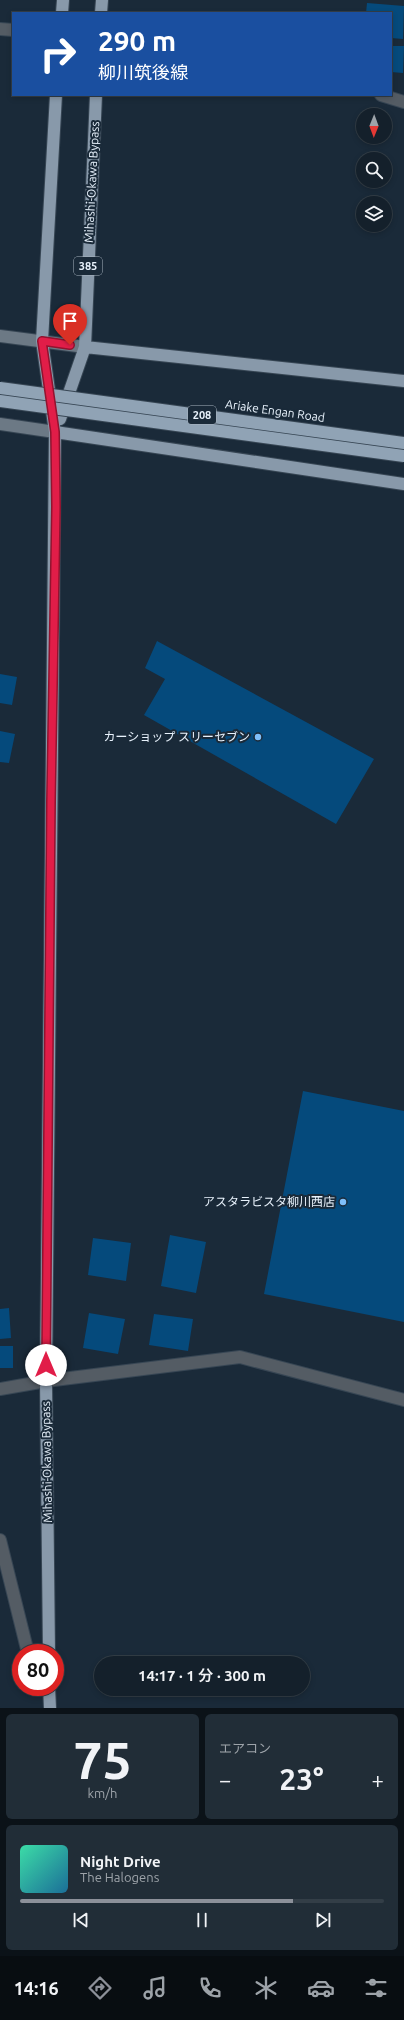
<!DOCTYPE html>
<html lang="ja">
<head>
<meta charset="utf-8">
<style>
  body { margin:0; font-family:Ubuntu,"Noto Sans JP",sans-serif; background:#212d37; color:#f1f3f6; height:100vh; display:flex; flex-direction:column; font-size:15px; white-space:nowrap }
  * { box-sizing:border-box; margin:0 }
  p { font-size:13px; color:#9da3a9 }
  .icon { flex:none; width:22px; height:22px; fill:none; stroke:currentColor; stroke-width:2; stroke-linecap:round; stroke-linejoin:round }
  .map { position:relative; height:1708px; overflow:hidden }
  .details { display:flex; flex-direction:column; gap:6px; padding:6px; background:#0b1218; flex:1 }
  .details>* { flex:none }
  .top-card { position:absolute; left:12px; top:12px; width:380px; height:84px; border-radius:0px; box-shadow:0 2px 6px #0003,0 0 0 1px #333e47; background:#1a4fa0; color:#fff; overflow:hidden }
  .needle { width:26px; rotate:181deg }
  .fabs { position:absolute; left:356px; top:108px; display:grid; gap:8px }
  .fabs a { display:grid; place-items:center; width:36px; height:36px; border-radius:50%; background:#14202b; box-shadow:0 2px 6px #0003,0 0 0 1px #333e47; font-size:20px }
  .speed { position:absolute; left:12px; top:1644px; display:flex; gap:8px; font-size:20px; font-weight:700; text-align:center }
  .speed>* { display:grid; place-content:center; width:52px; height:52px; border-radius:50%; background:#14202b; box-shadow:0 2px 6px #0003,0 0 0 1px #333e47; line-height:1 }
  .speed .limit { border:6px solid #d22; background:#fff; color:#111 }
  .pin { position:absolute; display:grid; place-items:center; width:34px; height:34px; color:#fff; margin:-41px -17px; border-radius:50% 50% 50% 0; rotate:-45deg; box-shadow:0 0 4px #0007 }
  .pin .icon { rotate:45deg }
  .me { position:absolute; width:44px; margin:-22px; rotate:0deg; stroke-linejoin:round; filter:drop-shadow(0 0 3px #0008) }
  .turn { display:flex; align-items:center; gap:14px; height:84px; padding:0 20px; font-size:18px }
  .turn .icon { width:52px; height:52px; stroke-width:2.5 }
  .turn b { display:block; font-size:28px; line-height:34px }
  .big { font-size:30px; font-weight:600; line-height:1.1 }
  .details .tile { flex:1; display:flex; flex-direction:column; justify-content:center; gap:6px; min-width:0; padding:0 14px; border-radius:6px; background:#212d37 }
  .details .dial { align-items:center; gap:0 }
  .dial b { font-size:52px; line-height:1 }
  .song { display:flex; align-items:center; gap:12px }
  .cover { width:48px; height:48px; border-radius:6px; background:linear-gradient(135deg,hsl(160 70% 55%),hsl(200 70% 35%)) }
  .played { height:4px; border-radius:2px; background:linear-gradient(90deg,#8c9099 75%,#333e47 75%) }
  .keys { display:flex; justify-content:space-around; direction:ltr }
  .heat { display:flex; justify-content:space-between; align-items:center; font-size:22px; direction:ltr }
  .details .tiles { flex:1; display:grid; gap:6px; grid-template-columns:1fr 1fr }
  .tile:last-child { grid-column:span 2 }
  .trip { position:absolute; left:94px; top:1656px; width:216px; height:40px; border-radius:20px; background:#14202b; box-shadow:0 2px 6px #0003,0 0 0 1px #333e47; font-weight:600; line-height:40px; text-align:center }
  .tab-bar { display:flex; height:64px; justify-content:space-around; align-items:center; background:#080d11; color:#9da3a9 }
  .tab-bar .icon { width:28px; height:28px }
  .tab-bar .on { color:#8c9099 }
  .tab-bar b { font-size:18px; color:#f1f3f6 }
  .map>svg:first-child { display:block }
  .building { fill:#054a7c }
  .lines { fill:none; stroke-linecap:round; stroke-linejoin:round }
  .minor-casing { stroke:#374654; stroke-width:14 }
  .secondary-casing { stroke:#374654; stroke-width:14 }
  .trunk-casing { stroke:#374654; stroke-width:14 }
  .minor { stroke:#545c64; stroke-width:12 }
  .secondary { stroke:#6c7985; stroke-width:12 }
  .trunk { stroke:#89a; stroke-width:12 }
  .motorway-bridge-casing { stroke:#374654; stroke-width:14; stroke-linecap:butt }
  .motorway-bridge { stroke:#90a3b5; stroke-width:12 }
  .route-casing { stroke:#92132f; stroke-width:10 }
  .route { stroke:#e11d48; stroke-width:7 }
  .poi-dot { fill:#7ebef9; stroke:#1a2a39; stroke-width:1.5 }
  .labels { text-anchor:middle; stroke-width:4; stroke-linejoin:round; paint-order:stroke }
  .shield { fill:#1a2a39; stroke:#aab6c2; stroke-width:1 }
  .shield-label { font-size:11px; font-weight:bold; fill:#e8f2fc }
  .street-label { font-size:12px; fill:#e8f2fc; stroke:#1a2a39 }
  .poi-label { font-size:12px; fill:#e8f2fc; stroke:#1a2a39; text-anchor:end }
</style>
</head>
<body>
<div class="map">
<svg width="404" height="1708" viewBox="0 0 404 1708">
  <rect width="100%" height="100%" fill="#1a2a39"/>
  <path class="building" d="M 367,3 L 404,6 L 403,39 L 391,38 L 391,13 L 366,13 Z
    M 391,46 L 404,46 L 403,73 L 391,72 Z
    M 157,641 L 374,759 L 336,824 L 144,715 L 165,679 L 145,668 Z
    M 0,674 L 17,677 L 12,705 L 0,703 Z
    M 0,731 L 15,734 L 9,763 L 0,762 Z
    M 303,1091 L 404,1111 L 404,1322 L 264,1294 Z
    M 170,1235 L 206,1242 L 196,1293 L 161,1286 Z
    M 93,1238 L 131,1243 L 126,1281 L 88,1275 Z
    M 9,1308 L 11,1338 L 0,1339 L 0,1309 Z
    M 89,1313 L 125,1319 L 118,1354 L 83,1348 Z
    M 154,1314 L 193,1319 L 188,1351 L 149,1345 Z
    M 0,1346 L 13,1346 L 13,1368 L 0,1368 Z"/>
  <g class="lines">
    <g class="minor-casing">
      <path id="minor" d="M 0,29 L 13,30
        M 381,95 L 404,102
        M 0,1389 L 46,1381 L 240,1357 L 404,1400
        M 0,1540 L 28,1653"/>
    </g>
    <g class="secondary-casing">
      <path id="secondary" d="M 0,336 L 85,347
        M 0,424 L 55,432"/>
    </g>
    <g class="trunk-casing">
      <path id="trunk" d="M 62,13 L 63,0
        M 101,13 L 102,0
        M 85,347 L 404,381
        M 60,419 L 85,347 L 96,95
        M 55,432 L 404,484
        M 49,1653 L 46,1381 L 55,432 L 42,341 L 56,95
        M 49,1687 L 50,1708"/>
    </g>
    <use href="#minor" class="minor"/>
    <use href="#secondary" class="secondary"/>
    <use href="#trunk" class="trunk"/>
    <g class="motorway-bridge-casing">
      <path id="motorway-bridge" d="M 0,388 L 404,443
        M 0,401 L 404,456"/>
    </g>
    <use href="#motorway-bridge" class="motorway-bridge"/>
  </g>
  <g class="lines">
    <g class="route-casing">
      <path id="route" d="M 46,1365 L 51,802 L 56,507 L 55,432 L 42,341 L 70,345"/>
    </g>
    <use href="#route" class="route"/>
  </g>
  <g class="poi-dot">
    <circle cx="258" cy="737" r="4"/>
    <circle cx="343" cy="1202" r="4"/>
  </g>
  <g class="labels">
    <g class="shield">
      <rect x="74" y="257" width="28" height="18" rx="3"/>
      <rect x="188" y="406" width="28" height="18" rx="3"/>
    </g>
    <g class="shield-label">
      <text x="88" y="270">385</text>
      <text x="202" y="419">208</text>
    </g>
    <g class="street-label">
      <text transform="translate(92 182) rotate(-87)" y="4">Mihashi-Okawa Bypass</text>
      <text transform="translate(275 411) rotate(8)" y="4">Ariake Engan Road</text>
      <text transform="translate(47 1462) rotate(-91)" y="4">Mihashi-Okawa Bypass</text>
    </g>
    <g class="poi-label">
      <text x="250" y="741">カーショップ スリーセブン</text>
      <text x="335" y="1206">アスタラビスタ柳川西店</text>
    </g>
  </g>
</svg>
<div class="fabs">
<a><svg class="needle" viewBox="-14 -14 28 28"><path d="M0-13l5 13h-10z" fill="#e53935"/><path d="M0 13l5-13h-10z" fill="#9da3a9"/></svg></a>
<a><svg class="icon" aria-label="search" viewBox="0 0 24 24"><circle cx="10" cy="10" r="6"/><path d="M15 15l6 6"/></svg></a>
<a><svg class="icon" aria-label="layers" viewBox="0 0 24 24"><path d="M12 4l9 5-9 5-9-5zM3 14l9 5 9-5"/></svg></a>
</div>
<div class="speed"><div class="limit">80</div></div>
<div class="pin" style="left:70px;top:345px;background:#d93025"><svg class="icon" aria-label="arrive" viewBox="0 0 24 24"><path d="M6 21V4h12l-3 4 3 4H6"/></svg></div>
<svg class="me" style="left:46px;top:1365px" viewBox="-20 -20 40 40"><circle r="19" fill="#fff"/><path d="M0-13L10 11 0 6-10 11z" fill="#e11d48"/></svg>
<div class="trip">14:17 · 1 分 · 300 m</div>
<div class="top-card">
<div class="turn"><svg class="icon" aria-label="right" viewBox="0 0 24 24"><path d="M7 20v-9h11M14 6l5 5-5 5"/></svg><div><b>290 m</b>柳川筑後線</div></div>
</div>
</div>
<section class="details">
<div class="tiles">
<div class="tile dial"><b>75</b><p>km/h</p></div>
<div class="tile"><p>エアコン</p>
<div class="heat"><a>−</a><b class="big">23°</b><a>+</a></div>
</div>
<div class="tile">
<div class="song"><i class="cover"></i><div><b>Night Drive</b><p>The Halogens</p></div></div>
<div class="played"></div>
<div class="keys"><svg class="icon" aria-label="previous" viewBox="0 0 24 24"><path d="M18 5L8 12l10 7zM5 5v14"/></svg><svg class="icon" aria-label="pause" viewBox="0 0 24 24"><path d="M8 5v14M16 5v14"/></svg><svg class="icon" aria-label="next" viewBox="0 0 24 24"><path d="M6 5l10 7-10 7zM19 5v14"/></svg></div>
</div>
</div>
</section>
<nav class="tab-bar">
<b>14:16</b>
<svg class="icon on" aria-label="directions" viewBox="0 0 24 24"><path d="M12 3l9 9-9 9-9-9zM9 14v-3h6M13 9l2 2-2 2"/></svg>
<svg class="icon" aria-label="music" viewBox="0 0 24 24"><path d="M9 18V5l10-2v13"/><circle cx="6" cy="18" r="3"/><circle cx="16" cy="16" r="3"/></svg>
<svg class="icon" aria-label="phone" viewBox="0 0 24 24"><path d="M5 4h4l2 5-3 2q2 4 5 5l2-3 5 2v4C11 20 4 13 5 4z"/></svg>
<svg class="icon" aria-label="climate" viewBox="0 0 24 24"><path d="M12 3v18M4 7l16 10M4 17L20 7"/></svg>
<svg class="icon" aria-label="car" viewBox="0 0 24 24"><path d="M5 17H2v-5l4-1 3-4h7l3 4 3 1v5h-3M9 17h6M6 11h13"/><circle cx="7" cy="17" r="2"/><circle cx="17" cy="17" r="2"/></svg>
<svg class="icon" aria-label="filters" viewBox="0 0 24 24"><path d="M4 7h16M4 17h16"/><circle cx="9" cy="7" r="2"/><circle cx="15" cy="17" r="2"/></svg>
</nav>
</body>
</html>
